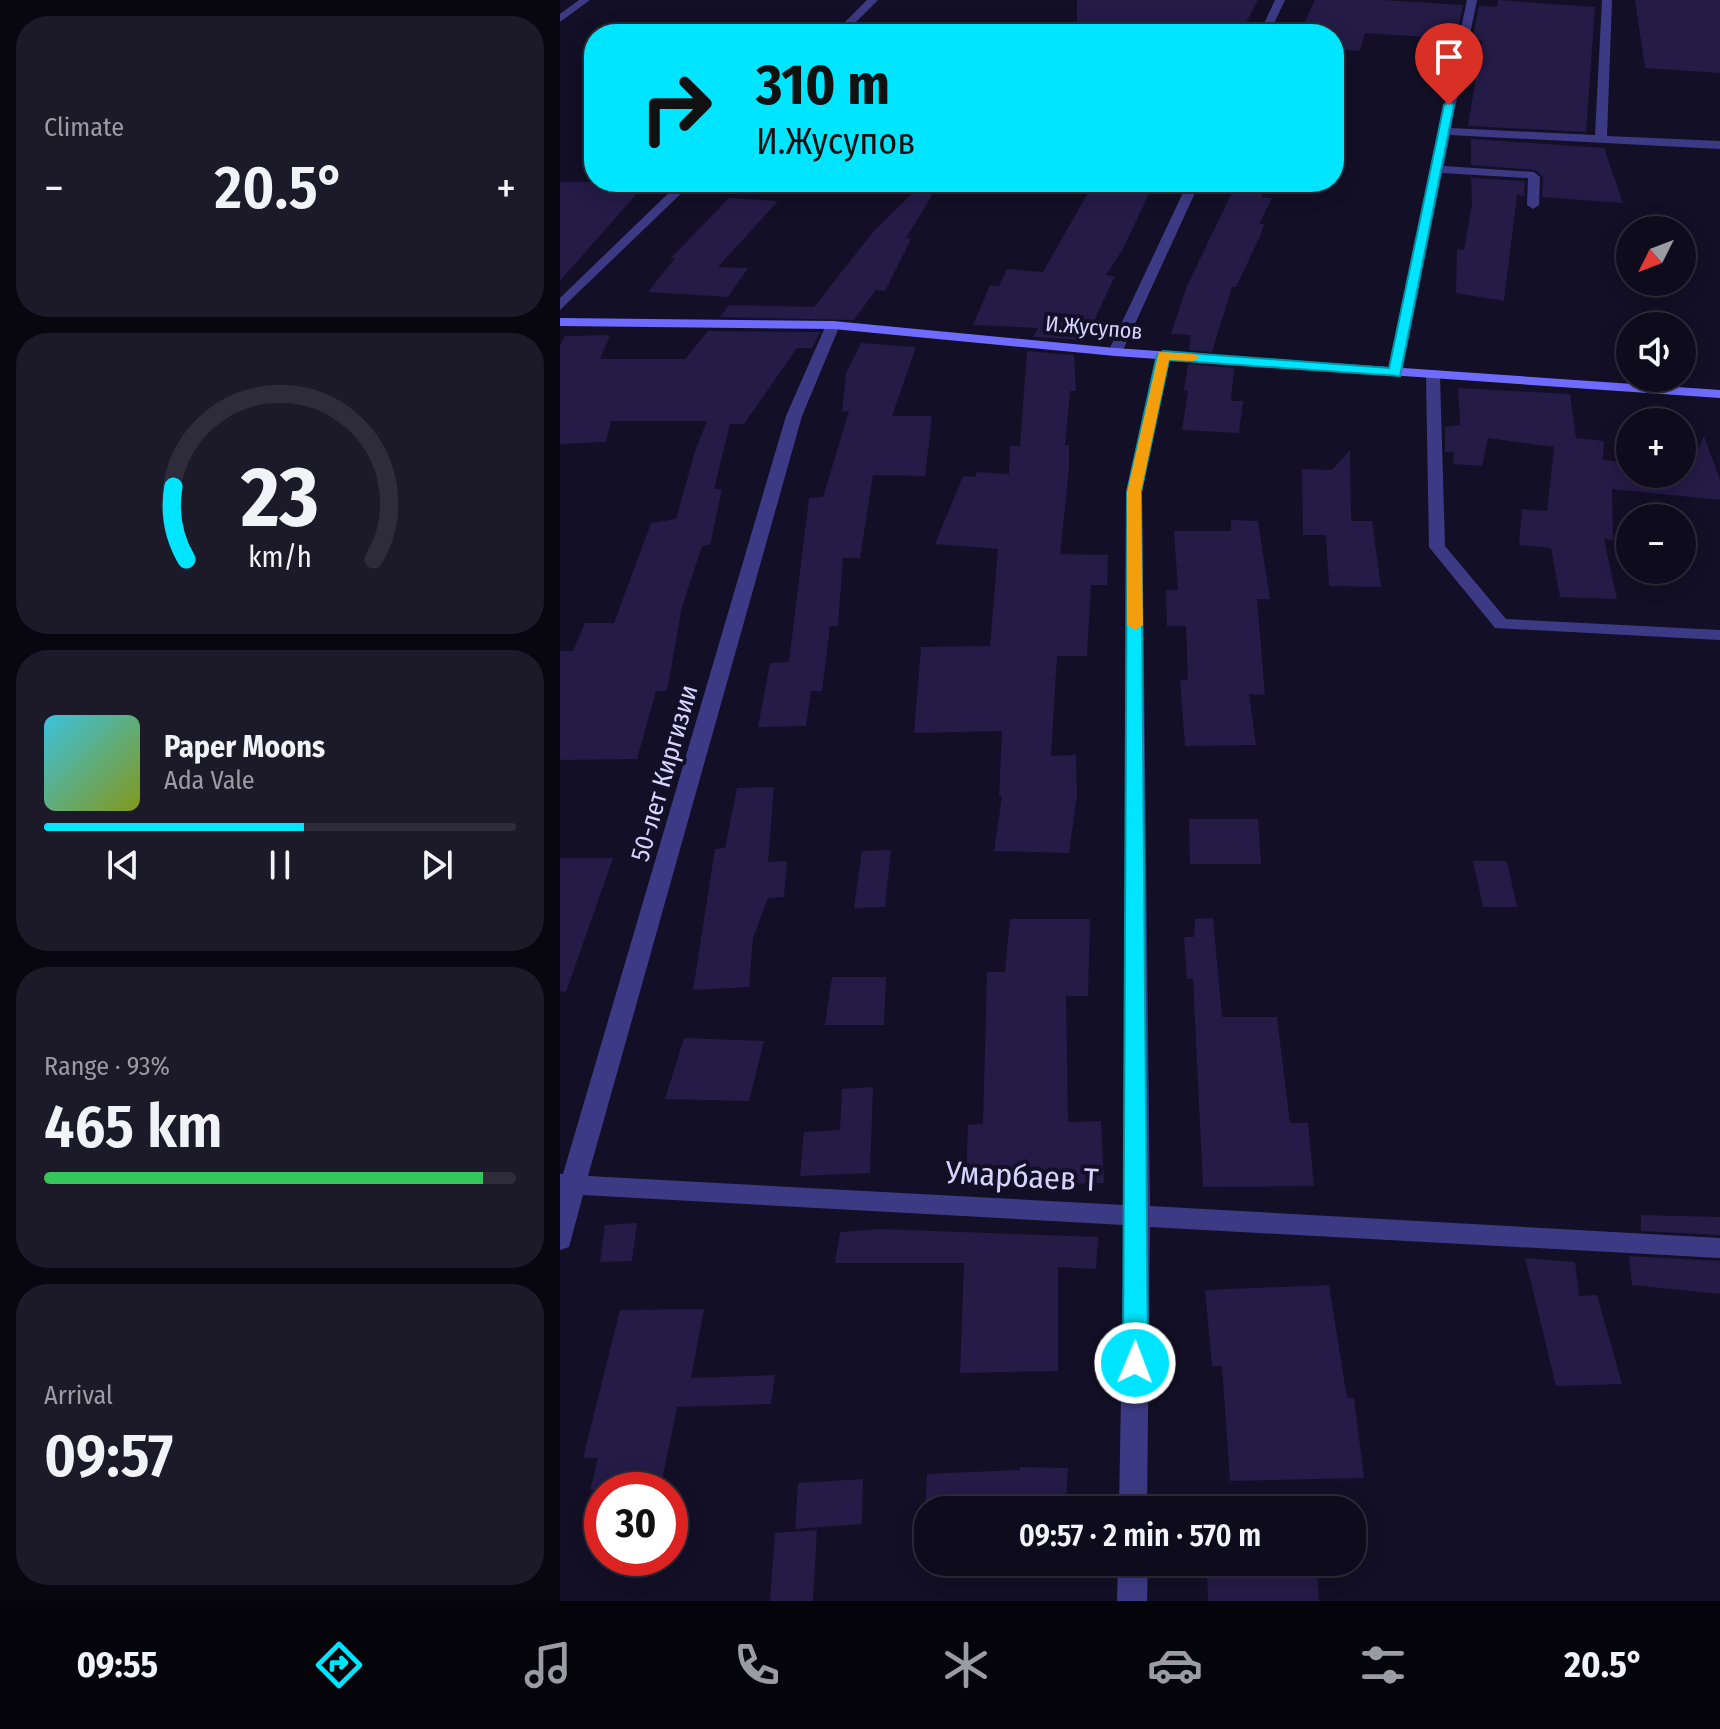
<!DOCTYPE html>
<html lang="en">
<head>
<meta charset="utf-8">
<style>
  body { margin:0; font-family:"Fira Sans Condensed",sans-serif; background:#1c1929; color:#f1f3f6; height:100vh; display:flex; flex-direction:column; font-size:30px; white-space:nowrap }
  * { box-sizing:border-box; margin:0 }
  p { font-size:26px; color:#9b9ba3 }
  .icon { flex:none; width:44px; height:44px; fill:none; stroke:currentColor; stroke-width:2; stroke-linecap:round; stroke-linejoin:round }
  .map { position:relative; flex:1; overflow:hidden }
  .panel { display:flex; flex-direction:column; gap:16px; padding:16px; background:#08060f; width:560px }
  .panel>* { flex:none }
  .guide { position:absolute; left:24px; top:24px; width:760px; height:168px; border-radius:32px; box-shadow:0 4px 20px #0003,0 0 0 2px #2e2b3b; background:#00e5ff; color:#111; overflow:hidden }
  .needle { width:52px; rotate:228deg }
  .controls { position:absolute; left:1056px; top:216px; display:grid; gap:16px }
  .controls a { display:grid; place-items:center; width:80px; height:80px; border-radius:50%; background:#0e0b1c; box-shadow:0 4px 20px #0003,0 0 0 2px #2e2b3b; font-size:40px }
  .speed { position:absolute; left:24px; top:1472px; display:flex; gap:16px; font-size:40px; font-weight:700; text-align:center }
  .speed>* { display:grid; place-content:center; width:104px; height:104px; border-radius:50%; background:#0e0b1c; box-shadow:0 4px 20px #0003,0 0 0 2px #2e2b3b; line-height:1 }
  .speed .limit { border:12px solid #d22; background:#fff; color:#111 }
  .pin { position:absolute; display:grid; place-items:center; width:68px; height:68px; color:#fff; margin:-82px -34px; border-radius:50% 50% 50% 0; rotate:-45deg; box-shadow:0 0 8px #0007 }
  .pin .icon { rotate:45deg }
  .me { position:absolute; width:88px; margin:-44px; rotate:1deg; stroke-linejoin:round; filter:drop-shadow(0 0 6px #0008) }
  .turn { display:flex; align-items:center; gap:28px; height:168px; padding:0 40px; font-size:36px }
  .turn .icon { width:104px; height:104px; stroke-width:2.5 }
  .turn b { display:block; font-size:56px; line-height:68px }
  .big { font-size:60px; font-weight:600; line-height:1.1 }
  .panel .tile { flex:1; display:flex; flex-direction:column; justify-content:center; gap:12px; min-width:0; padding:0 28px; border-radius:32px; background:#1c1929 }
  .panel .dial { align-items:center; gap:0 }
  .dial svg { height:208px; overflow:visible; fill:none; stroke:#2e2b3b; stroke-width:7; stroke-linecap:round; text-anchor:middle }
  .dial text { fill:#f1f3f6; stroke:none }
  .song { display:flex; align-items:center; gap:24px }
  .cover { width:96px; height:96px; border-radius:12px; background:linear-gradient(135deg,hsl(190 70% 55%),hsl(70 70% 35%)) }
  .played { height:8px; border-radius:4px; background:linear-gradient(90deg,#00e5ff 55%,#2e2b3b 55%) }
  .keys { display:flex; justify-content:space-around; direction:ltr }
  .heat { display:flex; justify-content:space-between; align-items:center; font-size:44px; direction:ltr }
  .charge { height:12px; border-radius:6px; background:linear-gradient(90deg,#34c759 93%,#2e2b3b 0) }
  .trip { position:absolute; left:354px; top:1496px; width:452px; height:80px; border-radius:32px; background:#0e0b1c; box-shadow:0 4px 20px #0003,0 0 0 2px #2e2b3b; font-weight:600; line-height:80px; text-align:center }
  .tab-bar { display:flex; height:128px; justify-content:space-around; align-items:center; background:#06040b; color:#9b9ba3 }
  .tab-bar .icon { width:56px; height:56px }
  .tab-bar .current { color:#00e5ff }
  .tab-bar b { font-size:36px; color:#f1f3f6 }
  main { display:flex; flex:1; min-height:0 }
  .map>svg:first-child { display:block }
  .building { fill:#241b47 }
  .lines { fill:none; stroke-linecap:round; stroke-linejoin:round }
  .street { fill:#3d3a85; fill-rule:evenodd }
  .secondary { fill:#6f6bff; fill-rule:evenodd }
  .route { fill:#00e5ff; stroke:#0095a6; stroke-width:2 }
  .slow { fill:#f59e0b }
  .labels { text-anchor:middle; stroke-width:8; stroke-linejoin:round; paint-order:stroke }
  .far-street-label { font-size:22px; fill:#d9d4ff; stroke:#130f26 }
  .street-label { font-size:26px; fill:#d9d4ff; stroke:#130f26 }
  .near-street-label { font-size:32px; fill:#d9d4ff; stroke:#130f26 }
</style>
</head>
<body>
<main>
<section class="panel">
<div class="tile"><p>Climate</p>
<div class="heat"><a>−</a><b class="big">20.5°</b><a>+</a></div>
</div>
<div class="tile dial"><svg viewBox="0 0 100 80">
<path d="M14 69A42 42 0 1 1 86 69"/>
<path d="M14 69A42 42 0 0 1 9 41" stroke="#00e5ff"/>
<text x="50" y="56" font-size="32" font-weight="700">23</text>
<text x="50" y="72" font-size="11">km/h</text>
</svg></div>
<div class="tile">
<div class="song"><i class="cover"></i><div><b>Paper Moons</b><p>Ada Vale</p></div></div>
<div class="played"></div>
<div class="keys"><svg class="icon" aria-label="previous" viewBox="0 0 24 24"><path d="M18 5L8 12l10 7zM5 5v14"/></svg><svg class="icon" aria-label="pause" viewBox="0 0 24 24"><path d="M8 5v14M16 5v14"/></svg><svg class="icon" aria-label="next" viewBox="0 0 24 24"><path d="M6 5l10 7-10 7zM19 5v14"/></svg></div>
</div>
<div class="tile"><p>Range · 93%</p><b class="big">465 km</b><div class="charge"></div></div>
<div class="tile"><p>Arrival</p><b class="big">09:57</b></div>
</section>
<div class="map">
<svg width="1160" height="1601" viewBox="0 0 1160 1601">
  <rect width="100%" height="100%" fill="#130f26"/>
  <path class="building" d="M 517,0 L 698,0 L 681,32 L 517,23 Z
    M 755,0 L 823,0 L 903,5 L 896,39 L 805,33 L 800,51 L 774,49 L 774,31 L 742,28 Z
    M 938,0 L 1035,7 L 1026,132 L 908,126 L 922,41 L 912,40 L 919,6 L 937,7 Z
    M 1075,0 L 1160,0 L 1160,73 L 1085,68 Z
    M 911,139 L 1044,148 L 1063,203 L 982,197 L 983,177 L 976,170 L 911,165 Z
    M 911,178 L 965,181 L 964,196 L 957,195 L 944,301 L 896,293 L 897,249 L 904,250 L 912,204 Z
    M 0,182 L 87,182 L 0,281 Z
    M 364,182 L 380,182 L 346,238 L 351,239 L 325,291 L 316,290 L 294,320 L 160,317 L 169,305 L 254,307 L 313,232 Z
    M 677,182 L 702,182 L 702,197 L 712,198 L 699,224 L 704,224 L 700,236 L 676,287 L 672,287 L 652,352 L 629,350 L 631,335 L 611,334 L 627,286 Z
    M 551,184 L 592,187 L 563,249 L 546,275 L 555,276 L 525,340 L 473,337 L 478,328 L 413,325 L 430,285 L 439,286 L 447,269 L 483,272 L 529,191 L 547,192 Z
    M 169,198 L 218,201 L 158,267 L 188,268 L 168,297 L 88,292 L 115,258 L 111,258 Z
    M 148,331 L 260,332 L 252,348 L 237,348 L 184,424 L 170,424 L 154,489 L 162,489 L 150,545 L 142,546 L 122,607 L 107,691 L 96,691 L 77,759 L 0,760 L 0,651 L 13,651 L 25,623 L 54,623 L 91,523 L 116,519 L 135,451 L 147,421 L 51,421 L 46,442 L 0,444 L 0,346 L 5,336 L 50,335 L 40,359 L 125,359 Z
    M 301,343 L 356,347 L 332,416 L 372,416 L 365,476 L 313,475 L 300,558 L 283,558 L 278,626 L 270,626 L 262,691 L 251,691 L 246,726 L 198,727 L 210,663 L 229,662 L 249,498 L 263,497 L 289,411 L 282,412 L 286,373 Z
    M 467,351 L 514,355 L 516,391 L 510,391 L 505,445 L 509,445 L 509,468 L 500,554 L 548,555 L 547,585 L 531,585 L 527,656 L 497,656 L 491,756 L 516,755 L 517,795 L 509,853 L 434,851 L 442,796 L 439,796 L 442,731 L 354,733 L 361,647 L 430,646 L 438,549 L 375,544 L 403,476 L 415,477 L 417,472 L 449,474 L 450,446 L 460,446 Z
    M 628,364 L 674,368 L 671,401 L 683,401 L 679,433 L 622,430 L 628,391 L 624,390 Z
    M 898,388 L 1010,394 L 1016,438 L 1044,441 L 1043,460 L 1070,463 L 1070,474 L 1122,474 L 1122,468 L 1130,468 L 1144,436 L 1160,480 L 1160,500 L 1052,489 L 1053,540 L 1044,539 L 1057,599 L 1000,597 L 991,548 L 959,545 L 962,509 L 987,511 L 994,447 L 928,438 L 922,466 L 893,464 L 894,452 L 885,452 L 885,427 L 900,425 Z
    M 790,450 L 791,521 L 812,521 L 821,587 L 769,586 L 766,535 L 743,535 L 742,469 L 772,470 Z
    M 671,520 L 698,521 L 710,599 L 697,599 L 705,695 L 689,694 L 696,745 L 625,746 L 620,680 L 628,680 L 626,626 L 607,626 L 606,590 L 618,590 L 614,531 L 671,531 Z
    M 214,787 L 208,862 L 227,861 L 224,897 L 208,898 L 193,938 L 189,987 L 133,990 L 155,849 L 165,848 L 177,788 Z
    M 629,819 L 698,819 L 701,864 L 630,864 Z
    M 331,850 L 325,907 L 294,908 L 302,851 Z
    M 0,858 L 53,858 L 6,992 L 0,991 Z
    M 913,861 L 947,861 L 957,907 L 923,907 Z
    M 653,918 L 662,1017 L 717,1017 L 730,1123 L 748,1123 L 754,1186 L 643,1187 L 633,979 L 627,979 L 624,937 L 634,937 L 635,919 Z
    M 450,919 L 530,919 L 528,996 L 506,996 L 508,1122 L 541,1121 L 544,1183 L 406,1187 L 408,1125 L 423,1124 L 427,972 L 445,972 Z
    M 272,977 L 326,977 L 324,1025 L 265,1025 Z
    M 124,1038 L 204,1041 L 189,1101 L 105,1099 Z
    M 313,1087 L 310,1173 L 240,1176 L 244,1132 L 280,1130 L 282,1089 Z
    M 1081,1215 L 1160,1217 L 1160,1235 L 1081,1231 Z
    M 77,1223 L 72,1261 L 40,1262 L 45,1225 Z
    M 319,1229 L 538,1237 L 536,1269 L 498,1267 L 498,1371 L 400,1373 L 404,1263 L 275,1263 L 280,1232 Z
    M 1069,1256 L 1160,1261 L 1160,1294 L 1072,1285 Z
    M 965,1258 L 1015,1262 L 1019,1296 L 1037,1295 L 1062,1384 L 996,1386 Z
    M 769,1285 L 787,1398 L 794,1398 L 804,1478 L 670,1481 L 662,1366 L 652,1366 L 645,1290 Z
    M 144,1309 L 131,1378 L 215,1375 L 211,1404 L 117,1407 L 100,1490 L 30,1490 L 38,1458 L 23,1458 L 60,1310 Z
    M 460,1467 L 508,1468 L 506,1497 L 453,1496 L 453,1510 L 365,1510 L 367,1474 L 460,1470 Z
    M 303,1479 L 302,1524 L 235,1529 L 238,1483 Z
    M 257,1530 L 253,1601 L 210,1601 L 215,1533 Z
    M 757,1571 L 759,1601 L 648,1601 L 647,1572 Z"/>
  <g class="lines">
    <path class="street" d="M 19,0 L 30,0 L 0,22 L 0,14 Z
      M 307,0 L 318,0 L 284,34 L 273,34 Z
      M 715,0 L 725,0 L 709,34 L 699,34 Z
      M 907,0 L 917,0 L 891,128 L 1035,135 L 1042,0 L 1052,0 L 1047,136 L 1160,141 L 1160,149 L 890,135 L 884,166 L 974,172 L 980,177 L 979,205 L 973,209 L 967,205 L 968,178 L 882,173 L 842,373 L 835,377 L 828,373 Z
      M 120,182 L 133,182 L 0,310 L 0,298 Z
      M 628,182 L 640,182 L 562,352 L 550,355 L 548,352 Z
      M 273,321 L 280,325 L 242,416 L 28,1176 L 564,1205 L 566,492 L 596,355 L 603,351 L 610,355 L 582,492 L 590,1206 L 1160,1238 L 1160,1258 L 590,1227 L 587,1510 L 559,1510 L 564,1225 L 23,1195 L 9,1247 L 0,1250 L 0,1174 L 3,1174 L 226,416 L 266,325 Z
      M 873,372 L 880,376 L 885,546 L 946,619 L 1160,630 L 1160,640 L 935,628 L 869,547 L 866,376 Z
      M 558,1562 L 588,1562 L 587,1601 L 557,1601 Z"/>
    <path class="secondary" d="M 0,318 L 273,321 L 555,348 L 1160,390 L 1160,398 L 555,356 L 273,329 L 0,326 Z"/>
  </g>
  <path class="route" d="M 889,102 L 894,105 L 840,376 L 609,360 L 581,492 L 588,1363 L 584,1370 L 575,1374 L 567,1370 L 563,1363 L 567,492 L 597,355 L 603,351 L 829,368 L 884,105 Z"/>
  <path class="slow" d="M 599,352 L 633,354 L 640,357 L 633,361 L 609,360 L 581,492 L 583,625 L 575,630 L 567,625 L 567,492 Z"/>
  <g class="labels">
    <g class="far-street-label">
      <text transform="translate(534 327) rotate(5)" y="8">И.Жусупов</text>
    </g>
    <g class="street-label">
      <text transform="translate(104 773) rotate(-74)" y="9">50-лет Киргизии</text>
    </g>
    <g class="near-street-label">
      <text transform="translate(462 1176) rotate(3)" y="11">Умарбаев Т</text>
    </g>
  </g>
</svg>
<div class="controls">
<a><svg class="needle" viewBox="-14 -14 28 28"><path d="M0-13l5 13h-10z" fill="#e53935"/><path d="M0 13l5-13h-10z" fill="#9b9ba3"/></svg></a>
<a><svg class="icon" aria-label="sound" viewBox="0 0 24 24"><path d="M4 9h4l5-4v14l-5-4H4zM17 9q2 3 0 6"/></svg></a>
<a>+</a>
<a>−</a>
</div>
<div class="speed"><div class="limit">30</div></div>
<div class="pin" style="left:889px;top:105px;background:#d93025"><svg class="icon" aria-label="arrive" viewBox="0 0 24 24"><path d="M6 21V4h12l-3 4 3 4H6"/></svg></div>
<svg class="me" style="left:575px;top:1363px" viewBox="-20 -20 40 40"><circle r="17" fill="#00e5ff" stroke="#fff" stroke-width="3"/><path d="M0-11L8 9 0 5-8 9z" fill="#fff"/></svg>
<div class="trip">09:57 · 2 min · 570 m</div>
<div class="guide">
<div class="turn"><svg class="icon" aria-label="right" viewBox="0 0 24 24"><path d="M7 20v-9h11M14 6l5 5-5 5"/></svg><div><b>310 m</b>И.Жусупов</div></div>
</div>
</div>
</main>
<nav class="tab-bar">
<b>09:55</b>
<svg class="icon current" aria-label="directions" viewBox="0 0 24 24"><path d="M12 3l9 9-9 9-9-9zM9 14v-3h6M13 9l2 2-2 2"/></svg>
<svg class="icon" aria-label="music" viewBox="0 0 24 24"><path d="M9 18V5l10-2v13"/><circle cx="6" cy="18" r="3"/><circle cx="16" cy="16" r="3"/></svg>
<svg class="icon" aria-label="phone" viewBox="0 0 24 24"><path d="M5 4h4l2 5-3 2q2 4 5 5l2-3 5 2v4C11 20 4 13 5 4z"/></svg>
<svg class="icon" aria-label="climate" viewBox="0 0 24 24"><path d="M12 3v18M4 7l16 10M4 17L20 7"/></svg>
<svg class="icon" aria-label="car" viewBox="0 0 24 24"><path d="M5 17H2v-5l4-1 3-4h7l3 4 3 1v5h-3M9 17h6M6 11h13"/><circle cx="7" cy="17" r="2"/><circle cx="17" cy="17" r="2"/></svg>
<svg class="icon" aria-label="filters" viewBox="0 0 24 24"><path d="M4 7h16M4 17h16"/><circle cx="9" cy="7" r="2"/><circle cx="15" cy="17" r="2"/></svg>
<b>20.5°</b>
</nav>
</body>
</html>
